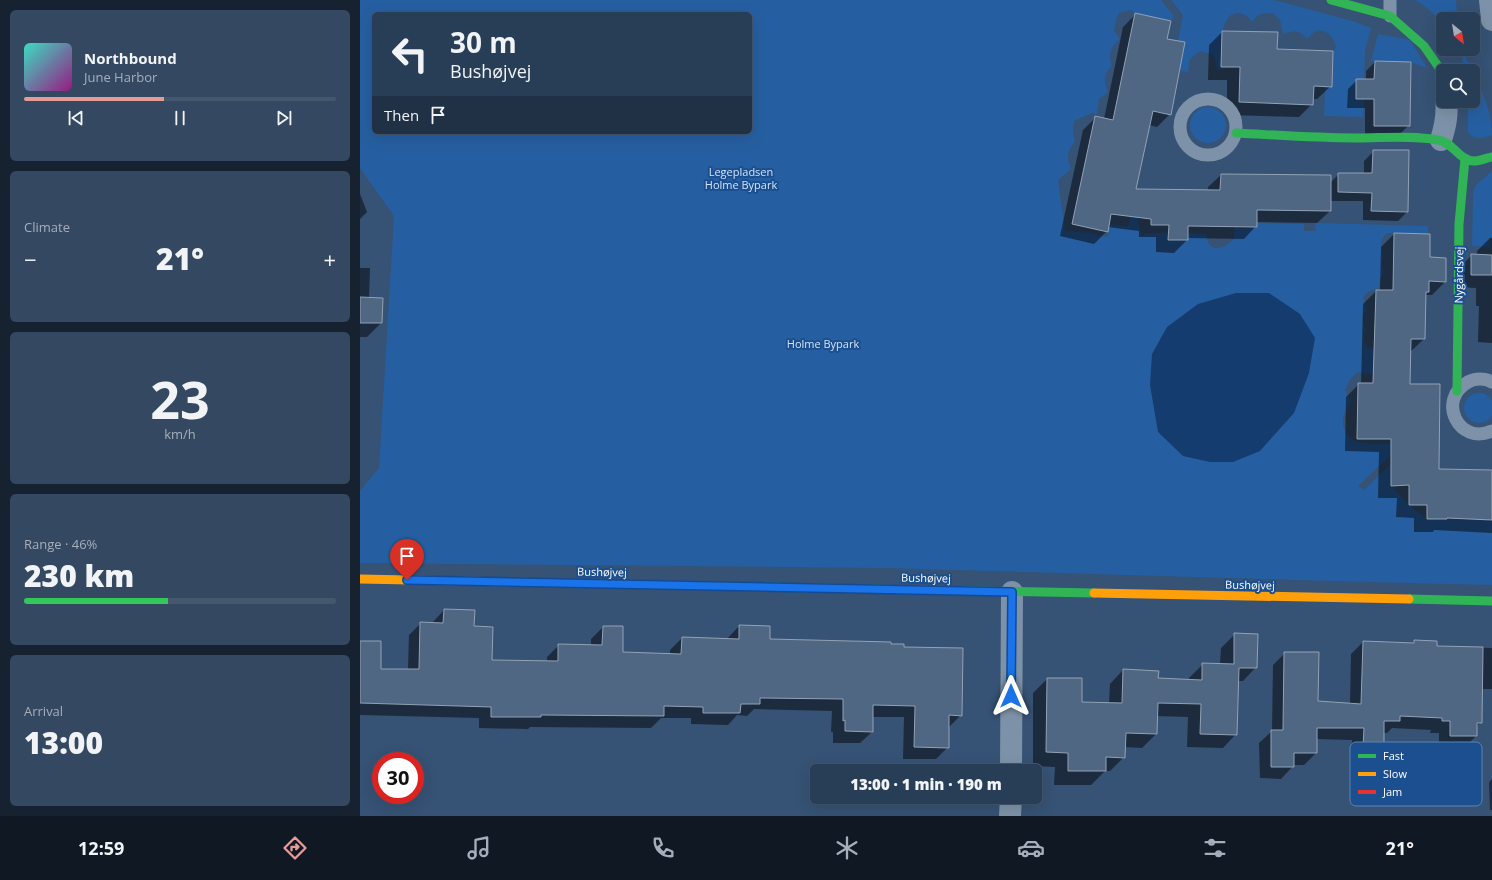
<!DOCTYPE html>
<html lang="en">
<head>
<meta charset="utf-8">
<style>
  body { margin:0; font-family:"Open Sans",sans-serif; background:#344961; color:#f1f3f6; height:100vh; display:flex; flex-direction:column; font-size:15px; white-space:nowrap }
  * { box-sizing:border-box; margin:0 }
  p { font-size:13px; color:#a5aeba }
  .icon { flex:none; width:22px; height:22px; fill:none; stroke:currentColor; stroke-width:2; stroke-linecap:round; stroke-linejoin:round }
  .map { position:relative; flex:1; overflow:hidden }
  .side { display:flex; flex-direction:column; gap:10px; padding:10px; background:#162230; width:360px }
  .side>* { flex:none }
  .banner { position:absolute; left:12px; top:12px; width:380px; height:122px; border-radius:6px; box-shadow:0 4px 16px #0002,0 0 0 1px #44576d; background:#283e57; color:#f1f3f6; overflow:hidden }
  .needle { width:26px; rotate:150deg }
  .controls { position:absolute; left:1076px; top:12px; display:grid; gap:8px }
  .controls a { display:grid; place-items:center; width:44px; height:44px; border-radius:6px; background:#283e57; box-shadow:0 4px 16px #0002,0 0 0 1px #44576d; font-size:20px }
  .speed { position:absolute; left:12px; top:752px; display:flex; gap:8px; font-size:20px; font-weight:700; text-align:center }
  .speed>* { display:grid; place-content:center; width:52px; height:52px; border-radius:50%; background:#283e57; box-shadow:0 4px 16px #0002,0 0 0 1px #44576d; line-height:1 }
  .speed .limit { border:6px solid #d22; background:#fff; color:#111 }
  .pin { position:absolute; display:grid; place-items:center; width:34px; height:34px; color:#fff; margin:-41px -17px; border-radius:50% 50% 50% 0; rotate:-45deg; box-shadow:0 0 4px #0007 }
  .pin .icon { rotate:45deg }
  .me { position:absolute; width:44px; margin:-22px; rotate:0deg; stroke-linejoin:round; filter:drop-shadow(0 0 3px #0008) }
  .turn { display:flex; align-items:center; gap:14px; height:84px; padding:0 12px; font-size:18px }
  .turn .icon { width:52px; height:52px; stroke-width:2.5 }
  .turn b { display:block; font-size:28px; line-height:34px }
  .then { display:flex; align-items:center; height:38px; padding:0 12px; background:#0003; gap:8px; font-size:15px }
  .big { font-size:30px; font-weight:800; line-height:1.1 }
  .side .tile { flex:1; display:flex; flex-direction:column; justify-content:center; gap:6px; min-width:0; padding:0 14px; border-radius:6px; background:#344961 }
  .side .dial { align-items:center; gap:0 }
  .dial b { font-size:52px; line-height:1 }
  .song { display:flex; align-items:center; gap:12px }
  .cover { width:48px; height:48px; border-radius:6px; background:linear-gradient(135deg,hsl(170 70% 55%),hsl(310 70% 35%)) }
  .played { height:4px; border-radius:2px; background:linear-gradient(90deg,#e69b98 45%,#44576d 45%) }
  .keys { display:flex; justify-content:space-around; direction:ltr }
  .heat { display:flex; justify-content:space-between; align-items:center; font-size:22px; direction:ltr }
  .charge { height:6px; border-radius:3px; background:linear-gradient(90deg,#34c759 46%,#44576d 0) }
  .trip { position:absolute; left:450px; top:764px; width:232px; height:40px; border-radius:6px; background:#283e57; box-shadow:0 4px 16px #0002,0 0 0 1px #44576d; font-weight:800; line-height:40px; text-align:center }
  .tab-bar { display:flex; height:64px; justify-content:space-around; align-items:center; background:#101923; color:#a5aeba }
  .tab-bar .icon { width:28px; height:28px }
  .tab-bar .active { color:#e69b98 }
  .tab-bar b { font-size:18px; color:#f1f3f6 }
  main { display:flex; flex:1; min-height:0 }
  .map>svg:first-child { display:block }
  .green { fill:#265fa1; fill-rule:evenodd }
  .water { fill:#153c6e }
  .shadow { fill:#0007 }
  .building { fill:#506783; stroke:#92a2b6 }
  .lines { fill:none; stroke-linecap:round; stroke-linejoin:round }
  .lane { stroke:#7d92a8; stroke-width:13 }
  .street { stroke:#7d92a8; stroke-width:22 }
  .fast { stroke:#30b455; stroke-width:9 }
  .slow { stroke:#ff9f0a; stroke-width:9 }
  .jam { stroke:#e5322d; stroke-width:9 }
  .route-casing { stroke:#114b97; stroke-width:10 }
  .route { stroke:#1a73e8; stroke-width:7 }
  .labels { text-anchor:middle; stroke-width:4; stroke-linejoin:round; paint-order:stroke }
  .park-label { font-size:11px; fill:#cfe3fa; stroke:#1b4f8f }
  .street-label { font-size:11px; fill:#fff; stroke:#1b4f8f }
  .key { fill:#1b4f8f; stroke:#5f84b1; stroke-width:1 }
  .key-label { font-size:11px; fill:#fff }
</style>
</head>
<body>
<main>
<section class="side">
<div class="tile">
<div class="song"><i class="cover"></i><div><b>Northbound</b><p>June Harbor</p></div></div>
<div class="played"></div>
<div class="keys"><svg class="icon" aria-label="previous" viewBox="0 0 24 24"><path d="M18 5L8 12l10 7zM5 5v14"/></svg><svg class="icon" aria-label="pause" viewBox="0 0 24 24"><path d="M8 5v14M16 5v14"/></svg><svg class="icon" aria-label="next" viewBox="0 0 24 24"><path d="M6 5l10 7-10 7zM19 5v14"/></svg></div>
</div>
<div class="tile"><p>Climate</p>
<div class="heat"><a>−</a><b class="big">21°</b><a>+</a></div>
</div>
<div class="tile dial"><b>23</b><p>km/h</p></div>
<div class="tile"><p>Range · 46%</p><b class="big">230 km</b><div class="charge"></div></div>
<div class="tile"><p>Arrival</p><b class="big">13:00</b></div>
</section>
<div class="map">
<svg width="1132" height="816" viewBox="0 0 1132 816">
  <rect width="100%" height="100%" fill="#365274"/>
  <path class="green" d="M 0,0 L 801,0 L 814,16 L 811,21 L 775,13 L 770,10 L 759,13 L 756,20 L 754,31 L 760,39 C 750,47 748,54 752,66 C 743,74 744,82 748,92 L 739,99 L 737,114 L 732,113 L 714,121 L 713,132 L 715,141 C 707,152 706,156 711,169 L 698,180 L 705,231 L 730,233 L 748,237 L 749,224 L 768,227 L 773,205 L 782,236 L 786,234 L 809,232 L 809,240 L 828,240 L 828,233 L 846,234 C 848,254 863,250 874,239 L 875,223 L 878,224 L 879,229 L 897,228 L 897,223 L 944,224 L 944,231 L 956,231 L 955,223 L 1068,226 L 1068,234 L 1027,233 C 1023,237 1020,241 1021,247 C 1021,248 1023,252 1023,254 C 1023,261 1019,265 1024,272 L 1020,279 L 1019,288 C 1016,290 1013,290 1010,291 C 1000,295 1004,303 1007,310 C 1000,317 1003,322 1006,331 L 1003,334 L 1005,344 L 1009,349 L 1014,348 L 1051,348 L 1051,376 L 1006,374 L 998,372 L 990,379 L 985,390 L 991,402 C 986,409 980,419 984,428 C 985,430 986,434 988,436 C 996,448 1032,443 1045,442 L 998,486 L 1004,490 L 1031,464 L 1031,486 L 1049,505 L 1067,519 L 1132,520 L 1132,585 L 1008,582 L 525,568 L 0,563 L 0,491 L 19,468 L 34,216 L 0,168 ZM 14,14 L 390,14 L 390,132 L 14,132 Z
    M 811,0 L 914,0 L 993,21 L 1011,28 L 1005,51 L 1004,79 L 996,79 L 996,99 L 1004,99 L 1003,117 L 964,116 L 965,86 L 972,86 L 973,51 L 976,48 C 976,39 965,26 954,32 C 952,34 949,37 947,39 C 941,30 932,30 923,34 L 920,20 L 914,14 C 904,12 898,13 892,22 C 889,17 885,14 879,13 C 858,12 860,55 861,70 L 857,69 L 856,61 L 852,54 L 840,51 L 830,59 L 828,72 L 812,69 L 825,42 L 818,41 L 823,15 Z
    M 1055,0 L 1096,0 L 1097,13 L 1093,13 L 1093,19 L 1083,19 L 1083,23 L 1065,6 Z
    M 1018,34 L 1050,40 L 1067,68 L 1051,62 L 1011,61 Z
    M 1102,51 L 1104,53 C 1116,79 1132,105 1132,135 C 1123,139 1116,140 1108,133 L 1108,101 L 1113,101 L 1113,71 L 1105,71 L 1101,55 Z
    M830 125a18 18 0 1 1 36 0a18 18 0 1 1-36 0Z
    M 1132,171 L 1132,237 L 1129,238 L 1129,247 L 1112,246 L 1113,192 L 1116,185 Z
    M1104 408a15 15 0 1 1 30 0a15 15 0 1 1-30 0Z"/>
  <path class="water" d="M 876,293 L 909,293 L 940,314 L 955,338 L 949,373 L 934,413 L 900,451 L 873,462 L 850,462 L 823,456 L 798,432 L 790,385 L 792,354 L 807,327 L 838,304 Z"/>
  <path class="shadow" d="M 776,14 L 806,39 L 810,114 L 797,127 L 789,125 L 775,190 L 848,191 L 848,187 L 861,175 L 970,183 L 979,174 L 1004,174 L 1004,161 L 1013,152 L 1047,212 L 1038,221 L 1003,220 L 1003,201 L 970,201 L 970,211 L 957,223 L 896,222 L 896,226 L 884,239 L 827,238 L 827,240 L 814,253 L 796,252 L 796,237 L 779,237 L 779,231 L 747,227 L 747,231 L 734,244 L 700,236 L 723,130 L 736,117 L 744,119 L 763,27 Z
    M 862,32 L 916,50 L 971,86 L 957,99 L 952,99 L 952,104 L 939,117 L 867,115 L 867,80 L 848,80 L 849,45 Z
    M 1015,62 L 1049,125 L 1040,134 L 1005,134 L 1005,108 L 987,108 L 988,89 L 997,80 L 1006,80 L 1006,71 Z
    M 0,194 L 7,212 L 0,219 Z
    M 1034,234 L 1069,258 L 1085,259 L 1085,282 L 1072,295 L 1065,295 L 1064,339 L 1050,352 L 1049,385 L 1078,470 L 1132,471 L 1132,533 L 1074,530 L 1073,532 L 1054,532 L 1054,518 L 1036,517 L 1037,498 L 1018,498 L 1019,452 L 985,451 L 986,397 L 999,384 L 1001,384 L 1003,304 L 1016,291 L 1020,291 L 1021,247 Z
    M 1130,238 L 1132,238 L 1132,343 L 1118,342 L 1119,306 L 1116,306 L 1116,288 L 1098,287 L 1099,268 L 1112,255 L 1117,255 L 1117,251 Z
    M 0,268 L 10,268 L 9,299 L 21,323 L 7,337 L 0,337 Z
    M 84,610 L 113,627 L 131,661 L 187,662 L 187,657 L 199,645 L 231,646 L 231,639 L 243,627 L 262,653 L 310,654 L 310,650 L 322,638 L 367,639 L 379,626 L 409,640 L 531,645 L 543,648 L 601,715 L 589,727 L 588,747 L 576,759 L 543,759 L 544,717 L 512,717 L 512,732 L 500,743 L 473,743 L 473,732 L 471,732 L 472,711 L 394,709 L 387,716 L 377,715 L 368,725 L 331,724 L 331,718 L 301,718 L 291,728 L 170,727 L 168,729 L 119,728 L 119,718 L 0,715 L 0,642 L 20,670 L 48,670 L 49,635 L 61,623 L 72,623 Z
    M 875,634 L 896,667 L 883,681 L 878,681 L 876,734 L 863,748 L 827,747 L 828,717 L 796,716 L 796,734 L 782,748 L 764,747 L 764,757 L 750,771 L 745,771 L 731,785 L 694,785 L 695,767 L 673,766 L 673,693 L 687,679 L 721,703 L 749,704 L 750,684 L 763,670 L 797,679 L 829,680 L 829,678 L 843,664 L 860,664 L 861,648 Z
    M 1054,641 L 1076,647 L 1132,648 L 1132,689 L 1122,689 L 1121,722 L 1116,727 L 1116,736 L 1104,748 L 1079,747 L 1079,733 L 1070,733 L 1071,730 L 1032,728 L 1027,733 L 1023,733 L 1023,746 L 1011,758 L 992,758 L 992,740 L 956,739 L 956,753 L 944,765 L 933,765 L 933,766 L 921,779 L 900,778 L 899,743 L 912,731 L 913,665 L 925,653 L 957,702 L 990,704 L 991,654 L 1003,642 L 1051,644 Z
    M 1132,779 L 1132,810 L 1130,810 L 1129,782 Z"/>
  <path class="building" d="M 775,13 L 811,21 L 807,39 L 825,42 L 811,115 L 793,111 L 776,189 L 860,190 L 861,174 L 971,175 L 971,211 L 897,210 L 897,227 L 828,226 L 828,240 L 808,240 L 809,225 L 791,225 L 791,219 L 751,214 L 748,232 L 712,224 L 735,116 L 753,120 Z
    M 862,31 L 918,32 L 917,49 L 973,51 L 972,87 L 954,86 L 953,105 L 879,102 L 880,67 L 861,67 Z
    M 1015,61 L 1051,62 L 1050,126 L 1014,126 L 1014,99 L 996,99 L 996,79 L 1014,79 Z
    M 1013,150 L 1049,150 L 1048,212 L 1011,211 L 1012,193 L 978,192 L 978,173 L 1012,173 Z
    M 1034,233 L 1070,234 L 1070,257 L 1086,258 L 1086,282 L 1069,281 L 1069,292 L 1066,292 L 1065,339 L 1051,339 L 1050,384 L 1080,384 L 1079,469 L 1132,470 L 1132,520 L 1087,518 L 1087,519 L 1067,519 L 1067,505 L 1049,505 L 1049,485 L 1031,486 L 1031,439 L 997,439 L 998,383 L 1013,383 L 1016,290 L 1033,290 Z
    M 1111,254 L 1132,255 L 1132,275 L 1111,275 Z
    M 0,297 L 23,298 L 22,323 L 0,323 Z
    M 84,609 L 115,610 L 114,626 L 133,627 L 132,660 L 198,661 L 198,644 L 242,645 L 243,626 L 263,626 L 263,652 L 321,654 L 322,637 L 379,639 L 379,625 L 410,626 L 410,639 L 531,642 L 531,644 L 544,644 L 544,647 L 603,648 L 602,716 L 589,715 L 589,748 L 554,747 L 555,706 L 513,705 L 513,732 L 485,731 L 485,720 L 483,721 L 483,699 L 400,698 L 400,704 L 381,704 L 380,713 L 343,713 L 343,707 L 304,706 L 304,716 L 181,715 L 181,717 L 131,717 L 131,707 L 0,703 L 0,641 L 21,641 L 21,669 L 59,669 L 60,622 L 83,623 Z
    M 874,633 L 898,634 L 897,668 L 879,668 L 877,735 L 840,734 L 841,704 L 798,703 L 797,734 L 766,733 L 765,758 L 746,757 L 746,771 L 708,771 L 708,753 L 686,752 L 687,678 L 722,678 L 722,702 L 762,703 L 763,669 L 799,671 L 798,678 L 842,680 L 842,663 L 874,664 Z
    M 1054,640 L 1077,641 L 1077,646 L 1123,647 L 1122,723 L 1117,723 L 1117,736 L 1090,736 L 1090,721 L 1082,721 L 1082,718 L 1040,716 L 1040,721 L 1024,721 L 1024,747 L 1003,747 L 1004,728 L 957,728 L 957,753 L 934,753 L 934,767 L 911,767 L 911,730 L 923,730 L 924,652 L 959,652 L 958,701 L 1001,704 L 1003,641 L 1054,643 Z"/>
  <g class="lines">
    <path class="lane" d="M 1030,0 L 1030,16
      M820 127a28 28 0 1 1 56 0a28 28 0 1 1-56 0Z
      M 1132,382 C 1125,378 1115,378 1108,382 C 1076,400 1099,446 1132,431"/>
    <path class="street" d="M 1130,0 L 1132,20
      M 1081,140 C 1085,127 1088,115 1086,101
      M 651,771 L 652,592
      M 650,816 L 651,797"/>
    <path class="fast" d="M 971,0 L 1030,16 L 1064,46 L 1080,69 L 1083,86
      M 876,133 C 916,135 956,138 996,138 C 1023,138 1052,135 1078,140 C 1093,142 1098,160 1114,161 C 1120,161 1126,158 1132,157
      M 1097,391 L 1099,224 L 1105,159
      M 400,587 L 734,593
      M 1049,599 L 1132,601"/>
    <path class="slow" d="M 0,579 L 150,582
      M 734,593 L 1049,599"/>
    <path class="jam" d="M 150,582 L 400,587"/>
  </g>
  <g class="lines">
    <g class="route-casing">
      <path id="route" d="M 47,580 L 652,592 L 651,696"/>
    </g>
    <use href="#route" class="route"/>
  </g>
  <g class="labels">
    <g class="park-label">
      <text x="381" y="176">Legepladsen<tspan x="381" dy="13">Holme Bypark</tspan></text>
      <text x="463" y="348">Holme Bypark</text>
    </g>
    <g class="street-label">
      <text transform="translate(1099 275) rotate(-89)" y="4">Nygårdsvej</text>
      <text transform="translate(242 572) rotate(1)" y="4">Bushøjvej</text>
      <text transform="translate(566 578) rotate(1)" y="4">Bushøjvej</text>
      <text transform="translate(890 585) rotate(1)" y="4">Bushøjvej</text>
    </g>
  </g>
  <rect x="990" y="742" width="132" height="64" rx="6" class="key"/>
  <rect x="998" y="754" width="18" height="4" fill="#30b455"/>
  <rect x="998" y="772" width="18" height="4" fill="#ff9f0a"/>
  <rect x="998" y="790" width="18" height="4" fill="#e5322d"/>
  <g class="key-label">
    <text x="1023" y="760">Fast</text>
    <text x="1023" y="778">Slow</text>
    <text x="1023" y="796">Jam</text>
  </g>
</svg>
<div class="controls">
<a><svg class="needle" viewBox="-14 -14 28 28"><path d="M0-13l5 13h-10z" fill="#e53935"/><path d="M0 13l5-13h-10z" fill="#a5aeba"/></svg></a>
<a><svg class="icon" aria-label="search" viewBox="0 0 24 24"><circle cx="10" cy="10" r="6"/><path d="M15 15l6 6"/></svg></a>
</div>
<div class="speed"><div class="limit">30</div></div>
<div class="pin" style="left:47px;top:580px;background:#d93025"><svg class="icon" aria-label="arrive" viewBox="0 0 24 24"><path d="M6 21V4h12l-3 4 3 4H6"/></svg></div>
<svg class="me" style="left:651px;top:696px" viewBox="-20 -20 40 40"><path d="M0-17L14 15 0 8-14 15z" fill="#1a73e8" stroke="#fff" stroke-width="4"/></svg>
<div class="trip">13:00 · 1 min · 190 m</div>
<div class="banner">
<div class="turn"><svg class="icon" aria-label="left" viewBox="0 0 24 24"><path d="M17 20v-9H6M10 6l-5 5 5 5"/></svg><div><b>30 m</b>Bushøjvej</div></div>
<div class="then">Then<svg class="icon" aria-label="arrive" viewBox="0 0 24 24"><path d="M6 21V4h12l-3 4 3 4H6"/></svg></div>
</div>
</div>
</main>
<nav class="tab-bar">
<b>12:59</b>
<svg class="icon active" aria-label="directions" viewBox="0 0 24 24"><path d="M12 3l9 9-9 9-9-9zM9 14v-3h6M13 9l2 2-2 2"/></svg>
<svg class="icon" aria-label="music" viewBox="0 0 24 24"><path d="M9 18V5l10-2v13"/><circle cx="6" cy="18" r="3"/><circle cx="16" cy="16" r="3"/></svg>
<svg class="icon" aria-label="phone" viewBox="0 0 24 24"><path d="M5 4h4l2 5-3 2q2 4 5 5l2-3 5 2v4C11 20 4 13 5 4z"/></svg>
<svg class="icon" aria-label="climate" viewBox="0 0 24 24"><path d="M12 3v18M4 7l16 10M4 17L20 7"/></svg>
<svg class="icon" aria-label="car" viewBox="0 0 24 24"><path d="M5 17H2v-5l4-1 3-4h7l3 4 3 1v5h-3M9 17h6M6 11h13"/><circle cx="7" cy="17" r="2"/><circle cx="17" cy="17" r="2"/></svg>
<svg class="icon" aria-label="filters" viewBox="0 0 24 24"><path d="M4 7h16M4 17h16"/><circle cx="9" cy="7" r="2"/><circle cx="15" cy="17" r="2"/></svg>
<b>21°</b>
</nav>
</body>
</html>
